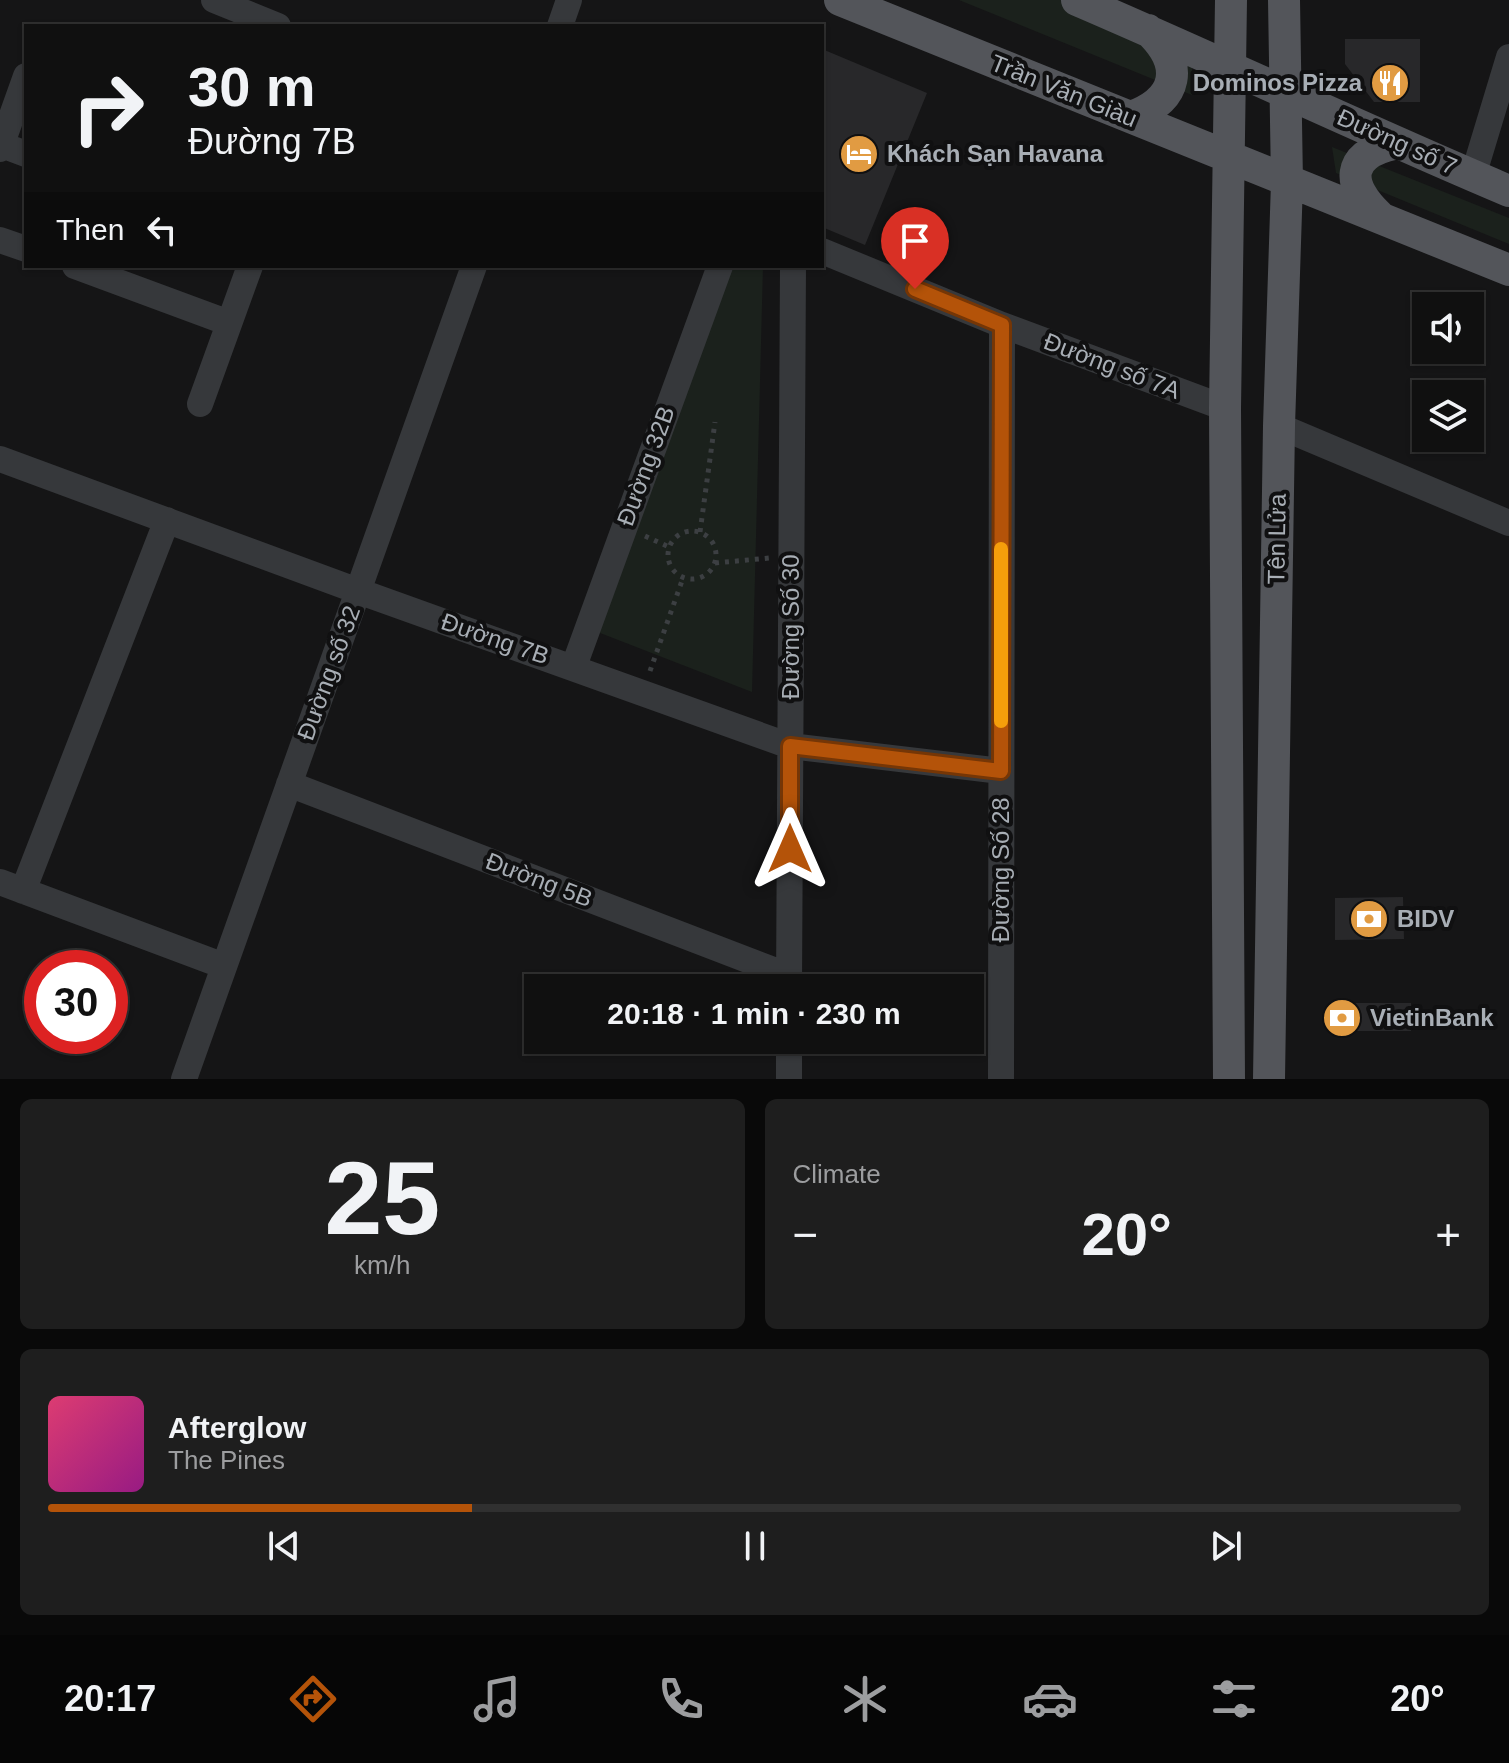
<!DOCTYPE html>
<html lang="en">
<head>
<meta charset="utf-8">
<style>
  body { margin:0; font-family:Helvetica,sans-serif; background:#1e1e1e; color:#f1f3f6; height:100vh; display:flex; flex-direction:column; font-size:30px; white-space:nowrap }
  * { box-sizing:border-box; margin:0 }
  p { font-size:26px; color:#9c9d9f }
  .icon { flex:none; width:44px; height:44px; fill:none; stroke:currentColor; stroke-width:2; stroke-linecap:round; stroke-linejoin:round }
  .map { position:relative; height:1079px; overflow:hidden }
  .details { display:flex; flex-direction:column; gap:20px; padding:20px; background:#090909; flex:1 }
  .details>* { flex:none }
  .guide { position:absolute; left:24px; top:24px; width:800px; height:244px; border-radius:0px; box-shadow:0 2px 6px #0004,0 0 0 2px #303030; background:#101010; color:#f1f3f6; overflow:hidden }
  .controls { position:absolute; left:1412px; top:292px; display:grid; gap:16px }
  .controls a { display:grid; place-items:center; width:72px; height:72px; border-radius:0px; background:#101010; box-shadow:0 2px 6px #0004,0 0 0 2px #303030; font-size:40px }
  .speed { position:absolute; left:24px; top:950px; display:flex; gap:16px; font-size:40px; font-weight:700; text-align:center }
  .speed>* { display:grid; place-content:center; width:104px; height:104px; border-radius:50%; background:#101010; box-shadow:0 2px 6px #0004,0 0 0 2px #303030; line-height:1 }
  .speed .limit { border:12px solid #d22; background:#fff; color:#111 }
  .pin { position:absolute; display:grid; place-items:center; width:68px; height:68px; color:#fff; margin:-82px -34px; border-radius:50% 50% 50% 0; rotate:-45deg; box-shadow:0 0 8px #0007 }
  .pin .icon { rotate:45deg }
  .me { position:absolute; width:88px; margin:-44px; rotate:0deg; stroke-linejoin:round; filter:drop-shadow(0 0 6px #0008) }
  .turn { display:flex; align-items:center; gap:28px; height:168px; padding:0 32px; font-size:36px }
  .turn .icon { width:104px; height:104px; stroke-width:2.5 }
  .turn b { display:block; font-size:56px; line-height:68px }
  .then { display:flex; align-items:center; height:76px; padding:0 32px; background:#0003; gap:16px; font-size:30px }
  .big { font-size:60px; font-weight:700; line-height:1.1 }
  .details .tile { flex:1; display:flex; flex-direction:column; justify-content:center; gap:12px; min-width:0; padding:0 28px; border-radius:12px; background:#1e1e1e }
  .details .dial { align-items:center; gap:0 }
  .dial b { font-size:104px; line-height:1 }
  .song { display:flex; align-items:center; gap:24px }
  .cover { width:96px; height:96px; border-radius:12px; background:linear-gradient(135deg,hsl(340 70% 55%),hsl(310 70% 35%)) }
  .played { height:8px; border-radius:4px; background:linear-gradient(90deg,#b45309 30%,#303030 30%) }
  .keys { display:flex; justify-content:space-around; direction:ltr }
  .heat { display:flex; justify-content:space-between; align-items:center; font-size:44px; direction:ltr }
  .details .tiles { flex:1; display:grid; gap:20px; grid-template-columns:1fr 1fr }
  .tile:last-child { grid-column:span 2 }
  .trip { position:absolute; left:524px; top:974px; width:460px; height:80px; border-radius:0px; background:#101010; box-shadow:0 2px 6px #0004,0 0 0 2px #303030; font-weight:700; line-height:80px; text-align:center }
  .menu { display:flex; height:128px; justify-content:space-around; align-items:center; background:#060606; color:#9c9d9f }
  .menu .icon { width:56px; height:56px }
  .menu .on { color:#b45309 }
  .menu b { font-size:36px; color:#f1f3f6 }
  .map>svg:first-child { display:block }
  .green { fill:#1b211c }
  .building { fill:#28282a }
  .lines { fill:none; stroke-linecap:round; stroke-linejoin:round }
  .path { stroke:#3c3f42; stroke-width:5; stroke-dasharray:4 6; stroke-linecap:butt }
  .minor { stroke:#36383b; stroke-width:26 }
  .major { stroke:#53555a; stroke-width:32 }
  .route-casing { stroke:#753606; stroke-width:20 }
  .route { stroke:#b45309; stroke-width:14 }
  .slow { stroke:#f59e0b; stroke-width:14 }
  .labels { text-anchor:middle; stroke-width:8; stroke-linejoin:round; paint-order:stroke }
  .poi-label { font-size:24px; font-weight:bold; fill:#a8aeb5; stroke:#101011; text-anchor:start }
  .street-label { font-size:24px; fill:#a8aeb5; stroke:#101011 }
</style>
</head>
<body>
<div class="map">
<svg width="1509" height="1079" viewBox="0 0 1509 1079">
  <rect width="100%" height="100%" fill="#151516"/>
  <path class="green" d="M 959,0 L 1063,0 L 1192,53 L 1192,95 Z
    M 1332,147 L 1509,218 L 1509,244 L 1336,173 Z
    M 719,266 L 763,266 L 752,692 L 595,631 Z"/>
  <path class="building" d="M 1345,39 L 1420,39 L 1420,102 L 1374,102 L 1345,64 Z
    M 822,49 L 927,93 L 865,245 L 822,227 Z
    M 1403,897 L 1404,939 L 1335,940 L 1335,898 Z
    M 1333,1003 L 1411,1003 L 1411,1031 L 1333,1031 Z"/>
  <g class="lines">
    <path class="path" d="M668 555a24 24 0 1 1 48 0a24 24 0 1 1-48 0Z
      M 700,532 L 715,422
      M 645,536 L 669,547
      M 715,563 L 769,558
      M 650,671 L 683,578"/>
    <path class="minor" d="M 214,0 L 278,26
      M 560,26 L 569,0
      M 2,145 L 26,154
      M 0,149 L 26,76
      M 1473,176 L 1509,57
      M 0,240 L 26,249
      M 822,251 L 1002,325 L 1225,408
      M 75,266 L 229,323
      M 200,404 L 250,266
      M 1279,426 L 1509,523
      M 0,459 L 358,591 L 790,746 L 1001,771
      M 574,666 L 720,266
      M 289,784 L 789,976
      M 0,882 L 224,966
      M 23,891 L 167,520
      M 789,988 L 793,266
      M 184,1079 L 474,266
      M 789,1079 L 789,1040
      M 1001,1079 L 1002,325"/>
    <path class="major" d="M 840,0 L 1509,270
      M 1077,0 C 1222,62 1364,130 1509,191
      M 1131,117 C 1179,99 1185,65 1148,30
      M 1379,216 C 1346,185 1345,155 1394,144
      M 1229,1079 L 1225,408 L 1231,0
      M 1269,1079 L 1279,426 L 1287,182 L 1284,0"/>
  </g>
  <g class="lines">
    <g class="route-casing">
      <path id="route" d="M 790,849 L 790,746 L 1001,771 L 1002,325 L 915,289"/>
    </g>
    <use href="#route" class="route"/>
    <path class="slow" d="M 1001,721 L 1001,549"/>
  </g>
  <defs>
    <g id="restaurant-disc" transform="scale(2)"><circle r="9.5" fill="#e19b42" stroke="#101011"/><path d="M-5-6h1v4h1v-4h1v4h1v-4h1v5L-1.5 .5V6h-2V.5L-5-1ZM5-6V6H3V1.5H1.5Q1.5-4 5-6Z" fill="#fff"/></g>
    <g id="hotel-disc" transform="scale(2)"><circle r="9.5" fill="#e19b42" stroke="#101011"/><path d="M-6-4.5h1.5V1H6V5H4.5V3h-9V5H-6ZM-4 0a1.8 1.8 0 1 1 3.6 0ZM.5 0V-2.5h3Q6-2.5 6 0Z" fill="#fff"/></g>
    <g id="bank-disc" transform="scale(2)"><circle r="9.5" fill="#e19b42" stroke="#101011"/><path d="M-6-4H6V4H-6ZM0-2.3a2.3 2.3 0 1 0 0 4.6a2.3 2.3 0 1 0 0-4.6Z" fill="#fff"/></g>
  </defs>
  <g fill-rule="evenodd">
    <use href="#restaurant-disc" x="1390" y="83"/>
    <use href="#hotel-disc" x="859" y="154"/>
    <use href="#bank-disc" x="1369" y="919"/>
    <use href="#bank-disc" x="1342" y="1018"/>
  </g>
  <g class="labels">
    <g class="poi-label">
      <text x="1362" y="91" text-anchor="end">Dominos Pizza</text>
      <text x="887" y="162">Khách Sạn Havana</text>
      <text x="1397" y="927">BIDV</text>
      <text x="1370" y="1026">VietinBank</text>
    </g>
    <g class="street-label">
      <text transform="translate(1064 91) rotate(22)" y="8">Trần Văn Giàu</text>
      <text transform="translate(1397 142) rotate(24)" y="8">Đường số 7</text>
      <text transform="translate(1112 366) rotate(21)" y="8">Đường số 7A</text>
      <text transform="translate(646 466) rotate(-70)" y="8">Đường 32B</text>
      <text transform="translate(1277 539) rotate(-89)" y="8">Tên Lửa</text>
      <text transform="translate(791 627) rotate(-90)" y="8">Đường Số 30</text>
      <text transform="translate(495 639) rotate(19)" y="8">Đường 7B</text>
      <text transform="translate(329 673) rotate(-70)" y="8">Đường số 32</text>
      <text transform="translate(1001 870) rotate(-90)" y="8">Đường Số 28</text>
      <text transform="translate(539 880) rotate(21)" y="8">Đường 5B</text>
    </g>
  </g>
</svg>
<div class="controls">
<a><svg class="icon" aria-label="sound" viewBox="0 0 24 24"><path d="M4 9h4l5-4v14l-5-4H4zM17 9q2 3 0 6"/></svg></a>
<a><svg class="icon" aria-label="layers" viewBox="0 0 24 24"><path d="M12 4l9 5-9 5-9-5zM3 14l9 5 9-5"/></svg></a>
</div>
<div class="speed"><div class="limit">30</div></div>
<div class="pin" style="left:915px;top:289px;background:#d93025"><svg class="icon" aria-label="arrive" viewBox="0 0 24 24"><path d="M6 21V4h12l-3 4 3 4H6"/></svg></div>
<svg class="me" style="left:790px;top:849px" viewBox="-20 -20 40 40"><path d="M0-17L14 15 0 8-14 15z" fill="#b45309" stroke="#fff" stroke-width="4"/></svg>
<div class="trip">20:18 · 1 min · 230 m</div>
<div class="guide">
<div class="turn"><svg class="icon" aria-label="right" viewBox="0 0 24 24"><path d="M7 20v-9h11M14 6l5 5-5 5"/></svg><div><b>30 m</b>Đường 7B</div></div>
<div class="then">Then<svg class="icon" aria-label="left" viewBox="0 0 24 24"><path d="M17 20v-9H6M10 6l-5 5 5 5"/></svg></div>
</div>
</div>
<section class="details">
<div class="tiles">
<div class="tile dial"><b>25</b><p>km/h</p></div>
<div class="tile"><p>Climate</p>
<div class="heat"><a>−</a><b class="big">20°</b><a>+</a></div>
</div>
<div class="tile">
<div class="song"><i class="cover"></i><div><b>Afterglow</b><p>The Pines</p></div></div>
<div class="played"></div>
<div class="keys"><svg class="icon" aria-label="previous" viewBox="0 0 24 24"><path d="M18 5L8 12l10 7zM5 5v14"/></svg><svg class="icon" aria-label="pause" viewBox="0 0 24 24"><path d="M8 5v14M16 5v14"/></svg><svg class="icon" aria-label="next" viewBox="0 0 24 24"><path d="M6 5l10 7-10 7zM19 5v14"/></svg></div>
</div>
</div>
</section>
<nav class="menu">
<b>20:17</b>
<svg class="icon on" aria-label="directions" viewBox="0 0 24 24"><path d="M12 3l9 9-9 9-9-9zM9 14v-3h6M13 9l2 2-2 2"/></svg>
<svg class="icon" aria-label="music" viewBox="0 0 24 24"><path d="M9 18V5l10-2v13"/><circle cx="6" cy="18" r="3"/><circle cx="16" cy="16" r="3"/></svg>
<svg class="icon" aria-label="phone" viewBox="0 0 24 24"><path d="M5 4h4l2 5-3 2q2 4 5 5l2-3 5 2v4C11 20 4 13 5 4z"/></svg>
<svg class="icon" aria-label="climate" viewBox="0 0 24 24"><path d="M12 3v18M4 7l16 10M4 17L20 7"/></svg>
<svg class="icon" aria-label="car" viewBox="0 0 24 24"><path d="M5 17H2v-5l4-1 3-4h7l3 4 3 1v5h-3M9 17h6M6 11h13"/><circle cx="7" cy="17" r="2"/><circle cx="17" cy="17" r="2"/></svg>
<svg class="icon" aria-label="filters" viewBox="0 0 24 24"><path d="M4 7h16M4 17h16"/><circle cx="9" cy="7" r="2"/><circle cx="15" cy="17" r="2"/></svg>
<b>20°</b>
</nav>
</body>
</html>
